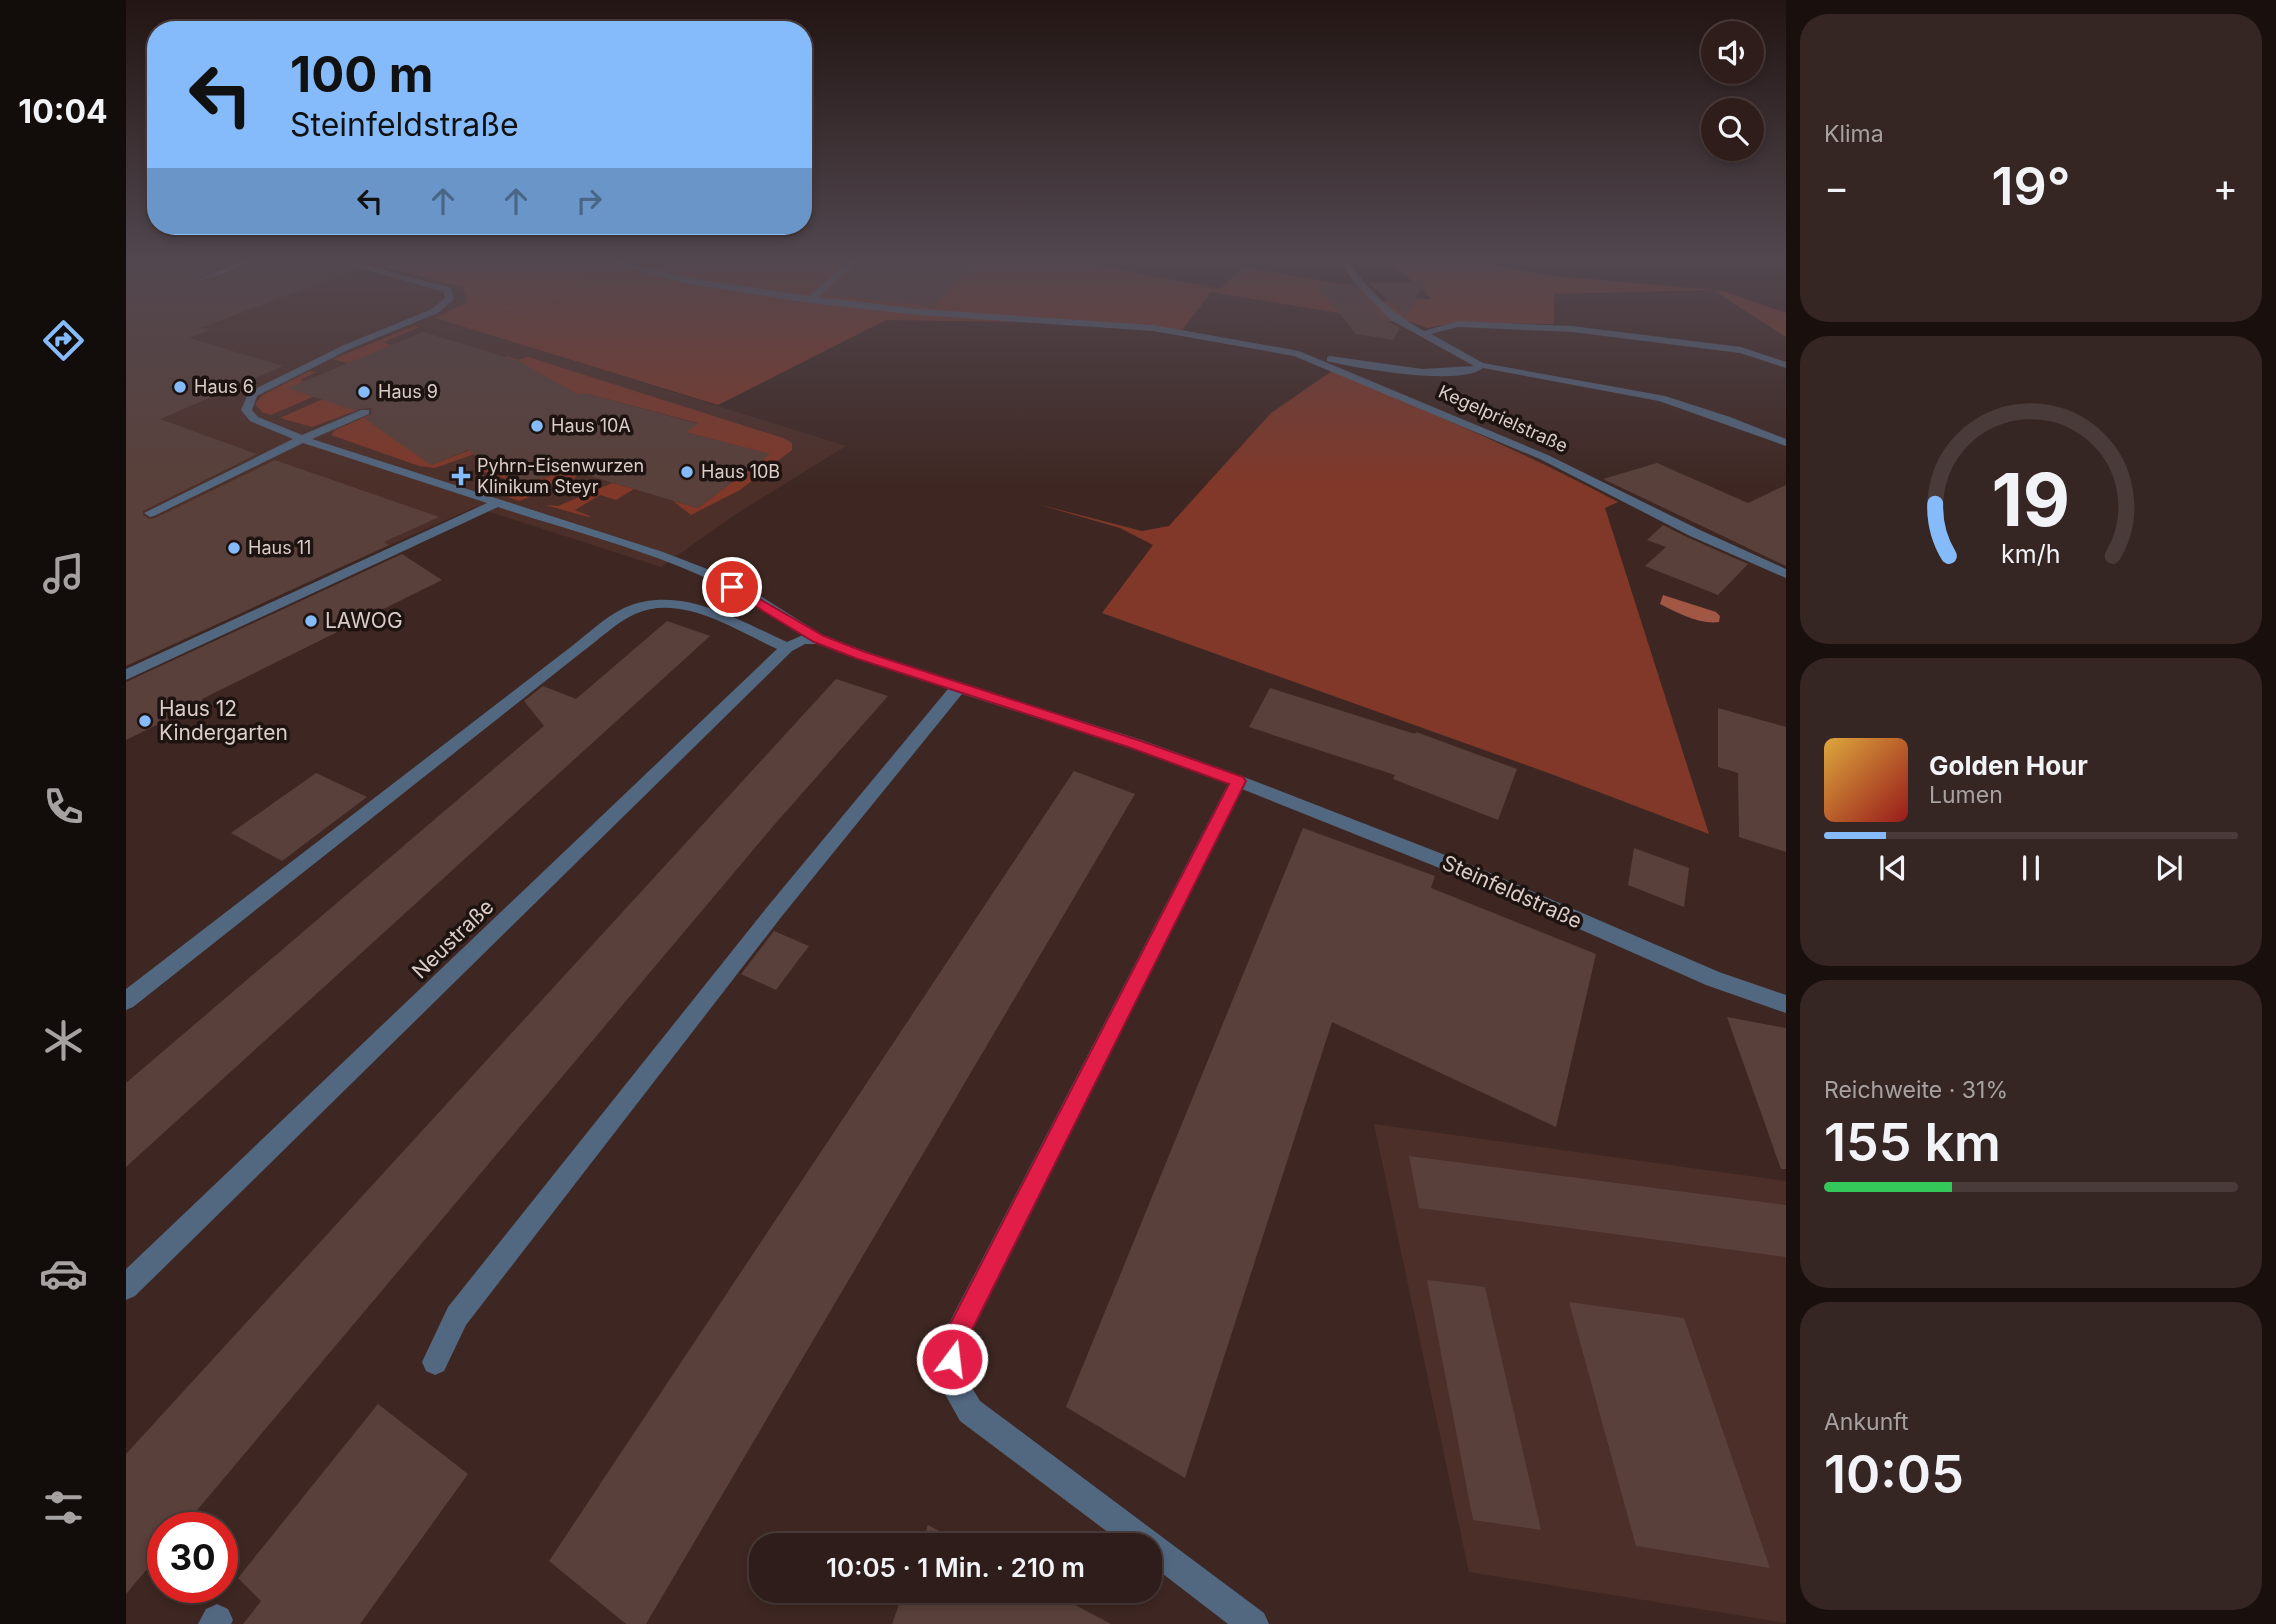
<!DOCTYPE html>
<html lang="de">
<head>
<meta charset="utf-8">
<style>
  body { margin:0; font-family:Inter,sans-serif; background:#362623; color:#f1f3f6; height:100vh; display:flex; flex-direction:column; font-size:26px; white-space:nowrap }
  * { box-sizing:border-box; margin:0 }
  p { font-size:23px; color:#a7a2a2 }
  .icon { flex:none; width:38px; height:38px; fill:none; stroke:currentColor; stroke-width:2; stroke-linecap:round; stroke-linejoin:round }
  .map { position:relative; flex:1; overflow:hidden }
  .panel { display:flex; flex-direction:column; gap:14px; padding:14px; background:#19100e; width:490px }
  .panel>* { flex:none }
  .hud { position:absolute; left:21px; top:21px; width:665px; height:214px; border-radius:28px; box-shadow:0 4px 10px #0003,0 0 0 2px #493b39; background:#85bbfb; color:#111; overflow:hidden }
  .fabs { position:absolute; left:1575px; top:21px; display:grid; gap:14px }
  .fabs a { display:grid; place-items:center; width:63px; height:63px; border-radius:50%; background:#2e1d1a; box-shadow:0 4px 10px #0003,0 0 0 2px #493b39; font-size:35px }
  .speed { position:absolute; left:21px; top:1512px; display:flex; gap:14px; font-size:35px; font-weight:700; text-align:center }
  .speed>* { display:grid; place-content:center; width:91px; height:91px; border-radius:50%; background:#2e1d1a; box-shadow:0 4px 10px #0003,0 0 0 2px #493b39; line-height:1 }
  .speed .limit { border:10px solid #d22; background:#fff; color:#111 }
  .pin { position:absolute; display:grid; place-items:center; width:60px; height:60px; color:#fff; margin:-30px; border:4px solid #fff; border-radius:50%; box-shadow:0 2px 7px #0007 }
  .me { position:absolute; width:77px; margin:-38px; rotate:15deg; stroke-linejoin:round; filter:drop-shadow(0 0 5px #0008) }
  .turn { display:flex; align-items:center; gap:24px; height:147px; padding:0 28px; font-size:32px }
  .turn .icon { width:91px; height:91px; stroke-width:2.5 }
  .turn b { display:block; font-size:49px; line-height:60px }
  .lanes { display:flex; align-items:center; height:66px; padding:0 28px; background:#0003; justify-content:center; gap:35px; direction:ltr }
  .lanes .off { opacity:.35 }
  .big { font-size:52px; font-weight:600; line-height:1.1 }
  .panel .card { flex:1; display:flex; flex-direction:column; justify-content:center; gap:10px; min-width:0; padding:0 24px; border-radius:28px; background:#362623 }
  .panel .dial { align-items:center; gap:0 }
  .dial svg { height:182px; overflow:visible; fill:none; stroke:#493b39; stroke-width:7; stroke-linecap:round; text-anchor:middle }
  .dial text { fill:#f1f3f6; stroke:none }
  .song { display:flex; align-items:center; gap:21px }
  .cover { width:84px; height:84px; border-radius:10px; background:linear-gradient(135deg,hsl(40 70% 55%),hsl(0 70% 35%)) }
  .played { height:7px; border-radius:4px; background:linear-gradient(90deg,#85bbfb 15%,#493b39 15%) }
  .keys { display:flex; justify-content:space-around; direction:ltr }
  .heat { display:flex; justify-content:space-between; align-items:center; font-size:38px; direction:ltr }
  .charge { height:10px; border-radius:5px; background:linear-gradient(90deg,#34c759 31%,#493b39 0) }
  .trip { position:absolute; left:623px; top:1533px; width:413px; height:70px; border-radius:28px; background:#2e1d1a; box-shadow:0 4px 10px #0003,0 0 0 2px #493b39; font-weight:600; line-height:70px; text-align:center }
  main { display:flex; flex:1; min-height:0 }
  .tabs { display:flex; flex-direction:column; width:126px; justify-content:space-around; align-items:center; background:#120c0a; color:#a7a2a2 }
  .tabs .icon { width:49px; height:49px }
  .tabs .selected { color:#85bbfb }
  .tabs b { font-size:32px; color:#f1f3f6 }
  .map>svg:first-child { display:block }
  .built { fill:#4c2f28 }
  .green { fill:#813828 }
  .forest { fill:#853c2b }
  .water { fill:#a25644 }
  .building { fill:#59403a }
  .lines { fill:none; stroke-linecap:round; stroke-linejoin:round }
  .minor { fill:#526881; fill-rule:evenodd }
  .route { fill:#e11d48; stroke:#92132f; stroke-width:2 }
  .poi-dot { fill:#85bbfb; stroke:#1d1311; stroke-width:2.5 }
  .labels { text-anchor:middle; stroke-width:7; stroke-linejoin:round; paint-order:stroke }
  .far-poi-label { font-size:18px; fill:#dccdc9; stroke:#1d1311; text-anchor:start }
  .far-street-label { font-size:18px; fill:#dccdc9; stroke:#1d1311 }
  .poi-label { font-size:21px; fill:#dccdc9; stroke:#1d1311; text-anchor:start }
  .street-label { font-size:21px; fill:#dccdc9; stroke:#1d1311 }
</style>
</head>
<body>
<main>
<nav class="tabs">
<b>10:04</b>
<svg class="icon selected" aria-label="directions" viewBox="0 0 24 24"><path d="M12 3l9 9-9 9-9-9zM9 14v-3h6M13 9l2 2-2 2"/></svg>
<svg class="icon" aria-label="music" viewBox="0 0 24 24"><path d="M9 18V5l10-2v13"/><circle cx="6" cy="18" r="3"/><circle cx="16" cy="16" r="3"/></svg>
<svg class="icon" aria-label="phone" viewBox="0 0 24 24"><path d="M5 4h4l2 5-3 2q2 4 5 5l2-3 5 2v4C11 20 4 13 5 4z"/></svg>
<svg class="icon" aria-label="climate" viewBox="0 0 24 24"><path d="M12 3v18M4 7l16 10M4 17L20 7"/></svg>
<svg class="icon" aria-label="car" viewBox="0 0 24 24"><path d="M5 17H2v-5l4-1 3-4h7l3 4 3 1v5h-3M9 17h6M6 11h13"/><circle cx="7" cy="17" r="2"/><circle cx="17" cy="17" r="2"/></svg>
<svg class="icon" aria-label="filters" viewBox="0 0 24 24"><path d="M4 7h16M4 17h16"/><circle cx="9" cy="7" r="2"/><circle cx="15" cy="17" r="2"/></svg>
</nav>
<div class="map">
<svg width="1660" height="1624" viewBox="0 0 1660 1624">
  <rect width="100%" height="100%" fill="#3e2722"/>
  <path class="built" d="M 0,261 L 236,261 L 337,288 L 341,296 L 340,303 L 310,318 L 720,446 L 610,514 L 535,567 L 349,507 L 0,663 Z
    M 1248,1124 L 1660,1181 L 1660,1623 L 1343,1572 Z"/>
  <path class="green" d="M 455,261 L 949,261 L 1094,289 L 1118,267 L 1231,287 L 1268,322 L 1085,292 L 1054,333 L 950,323 L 760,320 L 592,405 L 309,318 L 340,303 L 401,314 L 459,264 Z
    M 288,326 L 294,327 L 258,342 L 332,377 L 381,356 L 392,360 L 402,357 L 657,438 L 666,443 L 666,450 L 614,490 L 565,515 L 547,501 L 572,508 L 643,454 L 559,432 L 572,423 L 458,393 L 452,397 L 392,361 L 347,376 L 305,465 L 380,436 L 388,440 L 309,468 L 293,466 L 205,435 L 209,430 L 246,414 L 256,417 L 227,365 L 207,359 Z
    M 184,371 L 190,372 L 174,380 L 186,383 L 170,390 L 189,396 L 145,415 L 136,412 L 129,404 L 136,395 Z
    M 1206,371 C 1303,411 1399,453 1492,502 L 1479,508 L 1583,834 L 1428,775 L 976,613 L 1027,545 L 994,528 L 911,504 L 1016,531 L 1043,526 L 1145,413 Z
    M 197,399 L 232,410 L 186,427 L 154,418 Z
    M 401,447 L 395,487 L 485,452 L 470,467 L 450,475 L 449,479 L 440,477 L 420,486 L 419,491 L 393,501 L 362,490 L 380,479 L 349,469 Z
    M 486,483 L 508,489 L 490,500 L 474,495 L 449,510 L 464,516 L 462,517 L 419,505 L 432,506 Z"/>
  <path class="forest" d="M 236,261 L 455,261 L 459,264 L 461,286 L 401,314 L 340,303 L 341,296 L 337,288 Z
    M 1260,261 L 1350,261 L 1419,275 L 1597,291 L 1660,313 L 1660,337 L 1587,290 L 1428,294 L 1428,324 L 1331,322 L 1302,328 L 1274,318 L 1255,301 L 1305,299 L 1295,287 Z"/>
  <path class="water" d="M 1537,595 L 1590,612 L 1594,616 L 1593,622 C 1575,625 1551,613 1534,604 Z"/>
  <path class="building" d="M 0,261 L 109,261 L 75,276 L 83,282 L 132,261 L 207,261 L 229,270 L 74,328 L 84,330 L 63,338 L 157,366 L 34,419 L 131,454 L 17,511 L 17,515 L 23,519 L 29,518 L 149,460 L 313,517 L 258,542 L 263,545 L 0,666 Z
    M 734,261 L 849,261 L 809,307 L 698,295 Z
    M 1299,282 L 1280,317 L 1243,283 Z
    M 1226,284 L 1263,322 L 1274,328 L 1267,340 L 1230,334 L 1190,285 Z
    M 297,332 L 392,361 L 453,395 L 458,393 L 573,424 L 559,432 L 644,454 L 572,508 L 440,469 L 395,487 L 342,450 L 305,465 L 239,419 L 246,414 L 245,408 L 227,410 L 162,388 Z
    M 1531,463 L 1622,503 L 1660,485 L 1660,566 L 1477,479 Z
    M 1537,525 L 1563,538 L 1622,564 L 1592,595 L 1519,566 L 1540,547 L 1521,540 Z
    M 276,554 L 316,580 L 76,699 L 77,702 L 0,740 L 0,682 Z
    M 541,621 L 584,636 L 0,1167 L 0,1083 L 418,726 L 398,701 L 417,686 L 450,699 Z
    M 710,679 L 762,696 L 649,824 L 56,1528 L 37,1528 L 37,1550 L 0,1594 L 0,1454 Z
    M 1144,688 L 1289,734 L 1290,732 L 1391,769 L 1372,820 L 1267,779 L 1269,775 L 1123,727 Z
    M 1592,708 L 1660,727 L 1660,852 L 1613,837 L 1612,773 L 1592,767 Z
    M 948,771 L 1009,794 L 520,1624 L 500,1624 L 423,1561 Z
    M 190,773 L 241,797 L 156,861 L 105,833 Z
    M 1177,828 L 1309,876 L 1305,888 L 1470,954 L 1430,1127 L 1206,1022 L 1059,1478 L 940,1407 Z
    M 1508,848 L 1563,868 L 1558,907 L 1502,885 Z
    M 648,931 L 683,946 L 650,990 L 615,974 Z
    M 1601,1017 L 1660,1028 L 1660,1169 L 1655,1169 Z
    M 1283,1156 L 1660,1205 L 1660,1257 L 1293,1208 Z
    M 1301,1280 L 1359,1287 L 1415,1530 L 1347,1520 Z
    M 1443,1302 L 1558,1318 L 1644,1568 L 1510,1546 Z
    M 252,1404 L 342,1474 L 234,1624 L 117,1624 L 135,1601 L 112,1578 Z
    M 802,1525 L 839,1545 L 795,1545 Z
    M 778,1591 L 923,1591 L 985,1624 L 766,1624 Z"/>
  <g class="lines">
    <path class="minor" d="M 117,261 L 130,261 L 84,279 L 77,277 Z
      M 209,261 L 224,261 L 325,288 L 328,299 L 312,313 L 224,349 L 131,396 L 126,410 L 132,417 L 176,435 L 235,410 L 243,410 L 243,414 L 186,439 L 537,552 L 589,572 L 633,595 L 698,636 L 783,667 L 1016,740 L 1118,777 L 1350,867 L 1593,972 L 1660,995 L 1660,1013 L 1580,985 L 1336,877 L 1116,789 L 841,1342 L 838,1375 L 854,1401 L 1138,1613 L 1143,1624 L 1102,1624 L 1024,1564 L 1024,1545 L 999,1545 L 834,1421 L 810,1378 L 815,1340 L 819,1331 L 1102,784 L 1004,748 L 836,694 L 656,916 L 340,1325 L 318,1371 L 309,1375 L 300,1371 L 296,1362 L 322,1307 L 642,906 L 822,689 L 692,644 L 679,644 L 666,651 L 9,1296 L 0,1300 L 0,1269 L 651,649 C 610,630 555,593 509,614 C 489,623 473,640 456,652 L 7,1007 L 0,1010 L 0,989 L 446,646 C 463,633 479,617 498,608 C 553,583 612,620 661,642 L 677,635 C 646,615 614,594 580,578 C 515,548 441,530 372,507 L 0,680 L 0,669 L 361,503 L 177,443 L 28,516 L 24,517 L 18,513 L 167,439 L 124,421 L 115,410 L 123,392 L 218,345 L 306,309 L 319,298 L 318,292 Z
      M 479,261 L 495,261 L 563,278 L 683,296 L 723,261 L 732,261 L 692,297 L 793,309 L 1027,325 L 1173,351 L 1422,455 L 1574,530 L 1660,569 L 1660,578 L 1564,536 L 1414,459 L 1168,356 L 1027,331 L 793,315 L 684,303 L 563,284 Z
      M 1214,261 L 1222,261 C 1242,291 1267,314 1298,331 L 1332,321 L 1446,326 L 1615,347 L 1660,362 L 1660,368 L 1614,353 L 1446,332 L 1332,327 L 1305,334 L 1357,363 L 1539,396 L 1604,417 L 1660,439 L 1660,446 L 1533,401 L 1357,368 C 1334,387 1230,368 1201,361 L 1201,357 L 1204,356 L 1296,369 L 1348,366 L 1265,320 L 1229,284 Z
      M 91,1604 L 102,1609 L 107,1620 L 105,1624 L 72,1624 L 80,1609 Z"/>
  </g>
  <linearGradient id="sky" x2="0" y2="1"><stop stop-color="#221513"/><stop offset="0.53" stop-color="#52474f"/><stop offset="1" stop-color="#52474f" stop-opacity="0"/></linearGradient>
  <rect width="1660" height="489" fill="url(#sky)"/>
  <path class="route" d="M 606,583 L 698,636 L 739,652 L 1015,741 L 1117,777 L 1120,781 L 840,1342 L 835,1368 L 826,1371 L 818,1368 L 814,1359 L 820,1332 L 1103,784 L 1005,748 L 729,658 L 688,642 L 601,589 L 601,584 Z"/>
  <g class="poi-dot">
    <circle cx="54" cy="387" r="7"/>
    <circle cx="238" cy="392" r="7"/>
    <circle cx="411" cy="426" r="7"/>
    <circle cx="561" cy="472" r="7"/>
    <path d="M331.5 465.5h7v7h7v7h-7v7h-7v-7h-7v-7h7z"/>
    <circle cx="108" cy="548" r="7"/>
    <circle cx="185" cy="621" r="7"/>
    <circle cx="19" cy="721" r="7"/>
  </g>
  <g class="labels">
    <g class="far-poi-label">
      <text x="68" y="393">Haus 6</text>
      <text x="252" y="398">Haus 9</text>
      <text x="425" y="432">Haus 10A</text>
      <text x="351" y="472">Pyhrn-Eisenwurzen<tspan x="351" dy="21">Klinikum Steyr</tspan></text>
      <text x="575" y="478">Haus 10B</text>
      <text x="122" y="554">Haus 11</text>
    </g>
    <g class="far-street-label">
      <text transform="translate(1377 419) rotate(24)" y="6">Kegelprielstraße</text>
    </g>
    <g class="poi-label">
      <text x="199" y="628">LAWOG</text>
      <text x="33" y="716">Haus 12<tspan x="33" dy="24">Kindergarten</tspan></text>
    </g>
    <g class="street-label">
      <text transform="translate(1386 892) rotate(24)" y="7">Steinfeldstraße</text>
      <text transform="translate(327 939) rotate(-44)" y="7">Neustraße</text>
    </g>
  </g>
</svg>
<div class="fabs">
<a><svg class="icon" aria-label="sound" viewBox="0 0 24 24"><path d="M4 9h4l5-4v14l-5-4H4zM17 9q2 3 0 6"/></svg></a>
<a><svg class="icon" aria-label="search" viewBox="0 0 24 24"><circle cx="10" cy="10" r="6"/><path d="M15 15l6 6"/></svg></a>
</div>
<div class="speed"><div class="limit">30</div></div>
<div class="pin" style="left:606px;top:587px;background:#d93025"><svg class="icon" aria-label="arrive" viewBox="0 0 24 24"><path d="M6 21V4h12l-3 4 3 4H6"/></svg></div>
<svg class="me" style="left:826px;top:1359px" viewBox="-20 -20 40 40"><circle r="17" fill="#e11d48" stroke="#fff" stroke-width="3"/><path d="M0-11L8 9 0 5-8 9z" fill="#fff"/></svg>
<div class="trip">10:05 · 1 Min. · 210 m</div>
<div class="hud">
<div class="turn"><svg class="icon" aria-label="left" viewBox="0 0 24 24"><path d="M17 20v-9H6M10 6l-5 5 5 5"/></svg><div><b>100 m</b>Steinfeldstraße</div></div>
<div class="lanes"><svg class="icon" aria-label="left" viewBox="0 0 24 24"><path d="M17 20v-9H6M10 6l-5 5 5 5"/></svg><svg class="icon off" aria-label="ahead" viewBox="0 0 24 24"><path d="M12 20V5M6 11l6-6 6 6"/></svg><svg class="icon off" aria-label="ahead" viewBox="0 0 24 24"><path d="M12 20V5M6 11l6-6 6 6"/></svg><svg class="icon off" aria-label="right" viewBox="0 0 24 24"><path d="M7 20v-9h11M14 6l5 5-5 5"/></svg></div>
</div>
</div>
<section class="panel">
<div class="card"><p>Klima</p>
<div class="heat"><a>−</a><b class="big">19°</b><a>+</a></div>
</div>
<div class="card dial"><svg viewBox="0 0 100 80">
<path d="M14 69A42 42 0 1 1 86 69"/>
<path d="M14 69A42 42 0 0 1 8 46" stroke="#85bbfb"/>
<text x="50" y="56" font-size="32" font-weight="700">19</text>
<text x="50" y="72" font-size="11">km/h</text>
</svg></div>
<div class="card">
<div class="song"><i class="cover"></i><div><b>Golden Hour</b><p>Lumen</p></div></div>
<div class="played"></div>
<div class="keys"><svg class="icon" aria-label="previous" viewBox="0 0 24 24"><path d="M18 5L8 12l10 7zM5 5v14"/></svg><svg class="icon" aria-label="pause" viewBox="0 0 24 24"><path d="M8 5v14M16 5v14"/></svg><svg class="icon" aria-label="next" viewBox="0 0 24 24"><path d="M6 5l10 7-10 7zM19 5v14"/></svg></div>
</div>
<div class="card"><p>Reichweite · 31%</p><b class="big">155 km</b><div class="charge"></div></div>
<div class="card"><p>Ankunft</p><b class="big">10:05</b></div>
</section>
</main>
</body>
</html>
